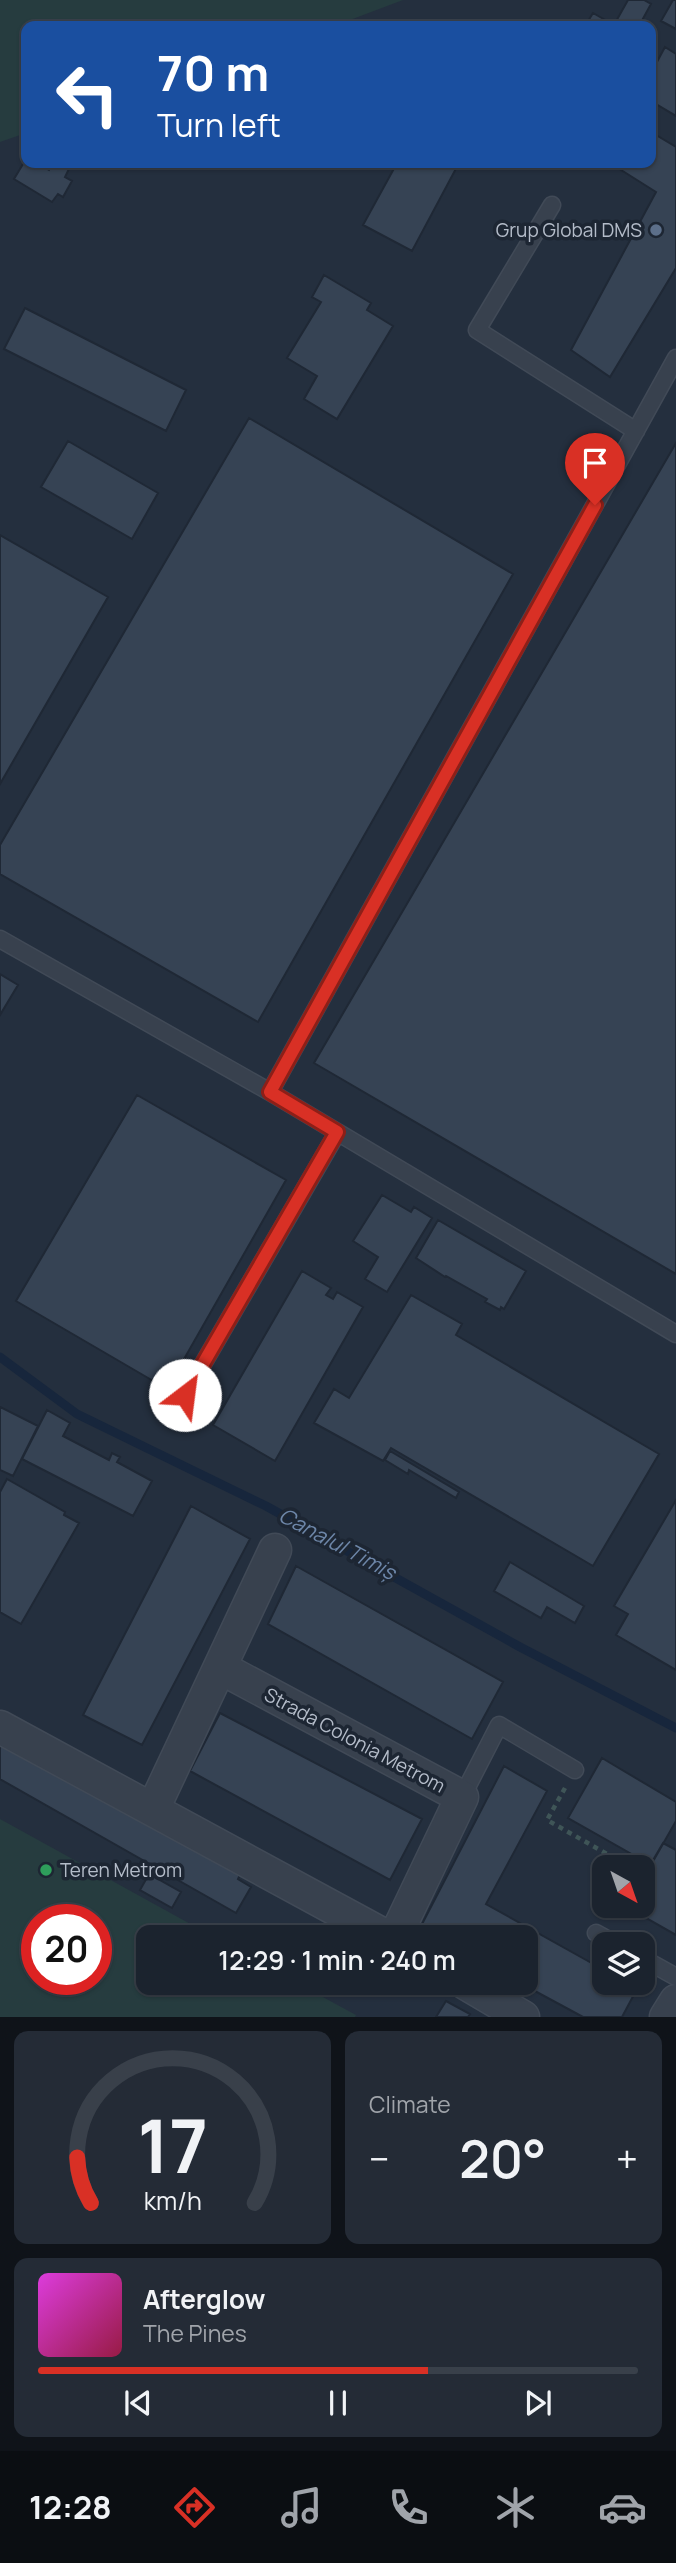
<!DOCTYPE html>
<html lang="en">
<head>
<meta charset="utf-8">
<style>
  body { margin:0; font-family:Manrope,sans-serif; background:#242b36; color:#f1f3f6; height:100vh; display:flex; flex-direction:column; font-size:26px; white-space:nowrap }
  * { box-sizing:border-box; margin:0 }
  p { font-size:23px; color:#a0a4aa }
  .icon { flex:none; width:38px; height:38px; fill:none; stroke:currentColor; stroke-width:2; stroke-linecap:round; stroke-linejoin:round }
  .map { position:relative; height:2017px; overflow:hidden }
  .sheet { display:flex; flex-direction:column; gap:14px; padding:14px; background:#0f1319; flex:1 }
  .sheet>* { flex:none }
  .top-card { position:absolute; left:21px; top:21px; width:635px; height:147px; border-radius:14px; box-shadow:0 2px 5px #0004,0 0 0 2px #39404a; background:#1a4fa0; color:#fff; overflow:hidden }
  .needle { width:46px; rotate:140deg }
  .fabs { position:absolute; left:592px; top:1855px; display:grid; gap:14px }
  .fabs a { display:grid; place-items:center; width:63px; height:63px; border-radius:14px; background:#1b232e; box-shadow:0 2px 5px #0004,0 0 0 2px #39404a; font-size:35px }
  .speed { position:absolute; left:21px; top:1904px; display:flex; gap:14px; font-size:35px; font-weight:700; text-align:center }
  .speed>* { display:grid; place-content:center; width:91px; height:91px; border-radius:50%; background:#1b232e; box-shadow:0 2px 5px #0004,0 0 0 2px #39404a; line-height:1 }
  .speed .limit { border:10px solid #d22; background:#fff; color:#111 }
  .pin { position:absolute; display:grid; place-items:center; width:60px; height:60px; color:#fff; margin:-72px -30px; border-radius:50% 50% 50% 0; rotate:-45deg; box-shadow:0 0 7px #0007 }
  .pin .icon { rotate:45deg }
  .me { position:absolute; width:77px; margin:-38px; rotate:30deg; stroke-linejoin:round; filter:drop-shadow(0 0 5px #0008) }
  .turn { display:flex; align-items:center; gap:24px; height:147px; padding:0 21px; font-size:32px }
  .turn .icon { width:91px; height:91px; stroke-width:2.5 }
  .turn b { display:block; font-size:49px; line-height:60px }
  .big { font-size:52px; font-weight:600; line-height:1.1 }
  .sheet .card { flex:1; display:flex; flex-direction:column; justify-content:center; gap:10px; min-width:0; padding:0 24px; border-radius:14px; background:#242b36 }
  .sheet .dial { align-items:center; gap:0 }
  .dial svg { height:182px; overflow:visible; fill:none; stroke:#39404a; stroke-width:7; stroke-linecap:round; text-anchor:middle }
  .dial text { fill:#f1f3f6; stroke:none }
  .song { display:flex; align-items:center; gap:21px }
  .cover { width:84px; height:84px; border-radius:10px; background:linear-gradient(135deg,hsl(300 70% 55%),hsl(340 70% 35%)) }
  .played { height:7px; border-radius:4px; background:linear-gradient(90deg,#d93025 65%,#39404a 65%) }
  .keys { display:flex; justify-content:space-around; direction:ltr }
  .heat { display:flex; justify-content:space-between; align-items:center; font-size:38px; direction:ltr }
  .sheet .tiles { flex:1; display:grid; gap:14px; grid-template-columns:1fr 1fr }
  .card:last-child { grid-column:span 2 }
  .trip { position:absolute; left:136px; top:1925px; width:402px; height:70px; border-radius:14px; background:#1b232e; box-shadow:0 2px 5px #0004,0 0 0 2px #39404a; font-weight:600; line-height:70px; text-align:center }
  .tabs { display:flex; height:112px; justify-content:space-around; align-items:center; background:#0b0e12; color:#a0a4aa }
  .tabs .icon { width:49px; height:49px }
  .tabs .current { color:#d93025 }
  .tabs b { font-size:32px; color:#f1f3f6 }
  .map>svg:first-child { display:block }
  .green { fill:#263c3f; fill-rule:evenodd }
  .lines { fill:none; stroke-linecap:round; stroke-linejoin:round }
  .stream { stroke:#17263c; stroke-width:9 }
  .building { fill:#364354; stroke:#1f2835; stroke-width:2 }
  .service-casing { stroke:#414a57; stroke-width:19 }
  .minor-casing { stroke:#414a57; stroke-width:35 }
  .path { stroke:#3f5557; stroke-width:4.5; stroke-dasharray:5 5; stroke-linecap:butt }
  .service { stroke:#38414e; stroke-width:16 }
  .minor { stroke:#38414e; stroke-width:32 }
  .route-casing { stroke:#8d1f18; stroke-width:18 }
  .route { stroke:#d93025; stroke-width:12 }
  .service-dot { fill:#5c6f8a; stroke:#1d2633; stroke-width:2.5 }
  .leisure-dot { fill:#2e9e5b; stroke:#1d2633; stroke-width:2.5 }
  .labels { text-anchor:middle; stroke-width:7; stroke-linejoin:round; paint-order:stroke }
  .poi-label { font-size:19px; fill:#b4bcc9; stroke:#1d2633; text-anchor:end }
  .street-label { font-size:19px; fill:#b4bcc9; stroke:#1d2633 }
  .water-label { font-size:21px; font-style:italic; fill:#6d86a8; stroke:#1d2633 }
</style>
</head>
<body>
<div class="map">
<svg width="676" height="2017" viewBox="0 0 676 2017">
  <rect width="100%" height="100%" fill="#242f3e"/>
  <path class="green" d="M 0,0 L 403,0 L 334,26 L 26,26 L 26,133 L 0,142 Z
    M 0,1819 L 214,1937 L 149,1937 L 149,1983 L 297,1983 L 356,2015 L 355,2017 L 0,2017 ZM 37,1920 L 96,1920 L 96,1979 L 37,1979 Z"/>
  <g class="lines">
    <path class="stream" d="M 0,1357 L 77,1414 L 266,1506 L 520,1647 L 676,1728"/>
  </g>
  <path class="building" d="M 628,0 L 644,0 L 651,4 L 639,26 L 585,26 L 593,13 L 614,25 Z
    M 673,0 L 676,0 L 676,29 L 661,21 Z
    M 665,47 L 676,54 L 676,116 L 651,101 L 651,73 Z
    M 651,132 L 676,147 L 676,268 L 610,377 L 571,350 L 656,192 L 610,163 L 651,163 Z
    M 26,159 L 26,163 L 37,163 L 49,170 L 53,163 L 59,163 L 69,169 L 65,177 L 72,181 L 63,197 L 58,194 L 52,202 L 14,179 Z
    M 397,163 L 459,163 L 412,251 L 363,225 Z
    M 324,275 L 371,303 L 367,310 L 393,326 L 337,419 L 304,399 L 317,376 L 287,358 L 321,302 L 312,297 Z
    M 25,308 L 186,390 L 166,431 L 4,349 Z
    M 249,418 L 513,574 L 258,1022 L 0,874 L 0,845 Z
    M 68,441 L 158,493 L 132,539 L 41,487 Z
    M 676,443 L 676,1274 L 314,1063 Z
    M 0,535 L 108,597 L 0,784 Z
    M 0,974 L 18,985 L 0,1015 Z
    M 137,1095 L 286,1180 L 167,1389 L 16,1301 Z
    M 382,1195 L 411,1212 L 414,1207 L 432,1218 L 387,1292 L 365,1279 L 378,1257 L 353,1241 Z
    M 438,1220 L 526,1271 L 504,1309 L 501,1307 L 500,1310 L 485,1302 L 487,1299 L 446,1276 L 445,1277 L 416,1258 Z
    M 302,1271 L 331,1288 L 326,1295 L 333,1299 L 337,1292 L 363,1307 L 275,1461 L 213,1425 Z
    M 411,1295 L 462,1324 L 456,1335 L 659,1454 L 593,1566 L 391,1448 L 383,1461 L 314,1423 L 334,1389 L 349,1398 Z
    M 0,1407 L 38,1426 L 13,1476 L 0,1470 Z
    M 47,1410 L 70,1423 L 63,1436 L 109,1460 L 112,1453 L 120,1457 L 117,1462 L 152,1481 L 133,1516 L 22,1459 Z
    M 390,1451 L 459,1492 L 456,1498 L 409,1470 L 408,1474 L 385,1460 Z
    M 7,1479 L 65,1512 L 64,1515 L 79,1523 L 21,1624 L 0,1612 L 0,1492 Z
    M 676,1500 L 676,1670 L 616,1635 L 628,1614 L 614,1606 Z
    M 191,1506 L 250,1539 L 142,1745 L 83,1715 Z
    M 510,1562 L 584,1606 L 575,1623 L 547,1607 L 541,1618 L 494,1591 Z
    M 296,1566 L 503,1682 L 472,1739 L 268,1624 Z
    M 220,1713 L 422,1819 L 390,1880 L 190,1771 Z
    M 0,1734 L 242,1870 L 238,1879 L 251,1887 L 236,1913 L 0,1779 Z
    M 602,1758 L 676,1802 L 676,1821 L 651,1865 L 568,1818 Z
    M 504,1766 L 547,1791 L 486,1904 L 604,1970 L 604,1983 L 626,1983 L 637,1989 L 622,2017 L 583,2017 L 520,1983 L 527,1983 L 527,1937 L 436,1937 L 420,1928 Z
    M 663,1843 L 676,1850 L 676,1935 L 627,1907 L 642,1906 L 642,1879 Z
    M 149,1874 L 181,1892 L 172,1908 L 140,1890 Z
    M 446,2001 L 470,2014 L 468,2017 L 436,2017 Z"/>
  <g class="lines">
    <g class="service-casing">
      <path id="service" d="M 552,205 L 477,330 L 636,431
        M 0,939 L 270,1092 L 676,1334
        M 270,1092 L 676,358
        M 185,1395 L 337,1133
        M 462,1797 L 499,1725 L 575,1770
        M 596,1933 L 616,1944
        M 642,1958 L 676,1977"/>
    </g>
    <g class="minor-casing">
      <path id="minor" d="M 221,1668 L 462,1797 L 395,1937
        M 0,1727 L 387,1937
        M 153,1809 L 275,1550
        M 465,1983 L 523,2017
        M 666,2017 L 676,2001"/>
    </g>
    <path class="path" d="M 565,1788 L 547,1820 L 630,1867"/>
    <use href="#service" class="service"/>
    <use href="#minor" class="minor"/>
  </g>
  <g class="lines">
    <g class="route-casing">
      <path id="route" d="M 185,1395 L 337,1132 L 270,1092 L 595,505"/>
    </g>
    <use href="#route" class="route"/>
  </g>
  <circle class="service-dot" cx="656" cy="230" r="7"/>
  <circle class="leisure-dot" cx="46" cy="1870" r="7"/>
  <g class="labels">
    <g class="poi-label">
      <text x="642" y="237">Grup Global DMS</text>
      <text x="60" y="1877" text-anchor="start">Teren Metrom</text>
    </g>
    <g class="street-label">
      <text transform="translate(355 1740) rotate(28)" y="7">Strada Colonia Metrom</text>
    </g>
    <g class="water-label">
      <text transform="translate(337 1544) rotate(28)" y="7">Canalul Timiș</text>
    </g>
  </g>
</svg>
<div class="fabs">
<a><svg class="needle" viewBox="-14 -14 28 28"><path d="M0-13l5 13h-10z" fill="#e53935"/><path d="M0 13l5-13h-10z" fill="#a0a4aa"/></svg></a>
<a><svg class="icon" aria-label="layers" viewBox="0 0 24 24"><path d="M12 4l9 5-9 5-9-5zM3 14l9 5 9-5"/></svg></a>
</div>
<div class="speed"><div class="limit">20</div></div>
<div class="pin" style="left:595px;top:505px;background:#d93025"><svg class="icon" aria-label="arrive" viewBox="0 0 24 24"><path d="M6 21V4h12l-3 4 3 4H6"/></svg></div>
<svg class="me" style="left:185px;top:1395px" viewBox="-20 -20 40 40"><circle r="19" fill="#fff"/><path d="M0-13L10 11 0 6-10 11z" fill="#d93025"/></svg>
<div class="trip">12:29 · 1 min · 240 m</div>
<div class="top-card">
<div class="turn"><svg class="icon" aria-label="left" viewBox="0 0 24 24"><path d="M17 20v-9H6M10 6l-5 5 5 5"/></svg><div><b>70 m</b>Turn left</div></div>
</div>
</div>
<section class="sheet">
<div class="tiles">
<div class="card dial"><svg viewBox="0 0 100 80">
<path d="M14 69A42 42 0 1 1 86 69"/>
<path d="M14 69A42 42 0 0 1 8 49" stroke="#d93025"/>
<text x="50" y="56" font-size="32" font-weight="700">17</text>
<text x="50" y="72" font-size="11">km/h</text>
</svg></div>
<div class="card"><p>Climate</p>
<div class="heat"><a>−</a><b class="big">20°</b><a>+</a></div>
</div>
<div class="card">
<div class="song"><i class="cover"></i><div><b>Afterglow</b><p>The Pines</p></div></div>
<div class="played"></div>
<div class="keys"><svg class="icon" aria-label="previous" viewBox="0 0 24 24"><path d="M18 5L8 12l10 7zM5 5v14"/></svg><svg class="icon" aria-label="pause" viewBox="0 0 24 24"><path d="M8 5v14M16 5v14"/></svg><svg class="icon" aria-label="next" viewBox="0 0 24 24"><path d="M6 5l10 7-10 7zM19 5v14"/></svg></div>
</div>
</div>
</section>
<nav class="tabs">
<b>12:28</b>
<svg class="icon current" aria-label="directions" viewBox="0 0 24 24"><path d="M12 3l9 9-9 9-9-9zM9 14v-3h6M13 9l2 2-2 2"/></svg>
<svg class="icon" aria-label="music" viewBox="0 0 24 24"><path d="M9 18V5l10-2v13"/><circle cx="6" cy="18" r="3"/><circle cx="16" cy="16" r="3"/></svg>
<svg class="icon" aria-label="phone" viewBox="0 0 24 24"><path d="M5 4h4l2 5-3 2q2 4 5 5l2-3 5 2v4C11 20 4 13 5 4z"/></svg>
<svg class="icon" aria-label="climate" viewBox="0 0 24 24"><path d="M12 3v18M4 7l16 10M4 17L20 7"/></svg>
<svg class="icon" aria-label="car" viewBox="0 0 24 24"><path d="M5 17H2v-5l4-1 3-4h7l3 4 3 1v5h-3M9 17h6M6 11h13"/><circle cx="7" cy="17" r="2"/><circle cx="17" cy="17" r="2"/></svg>
</nav>
</body>
</html>
